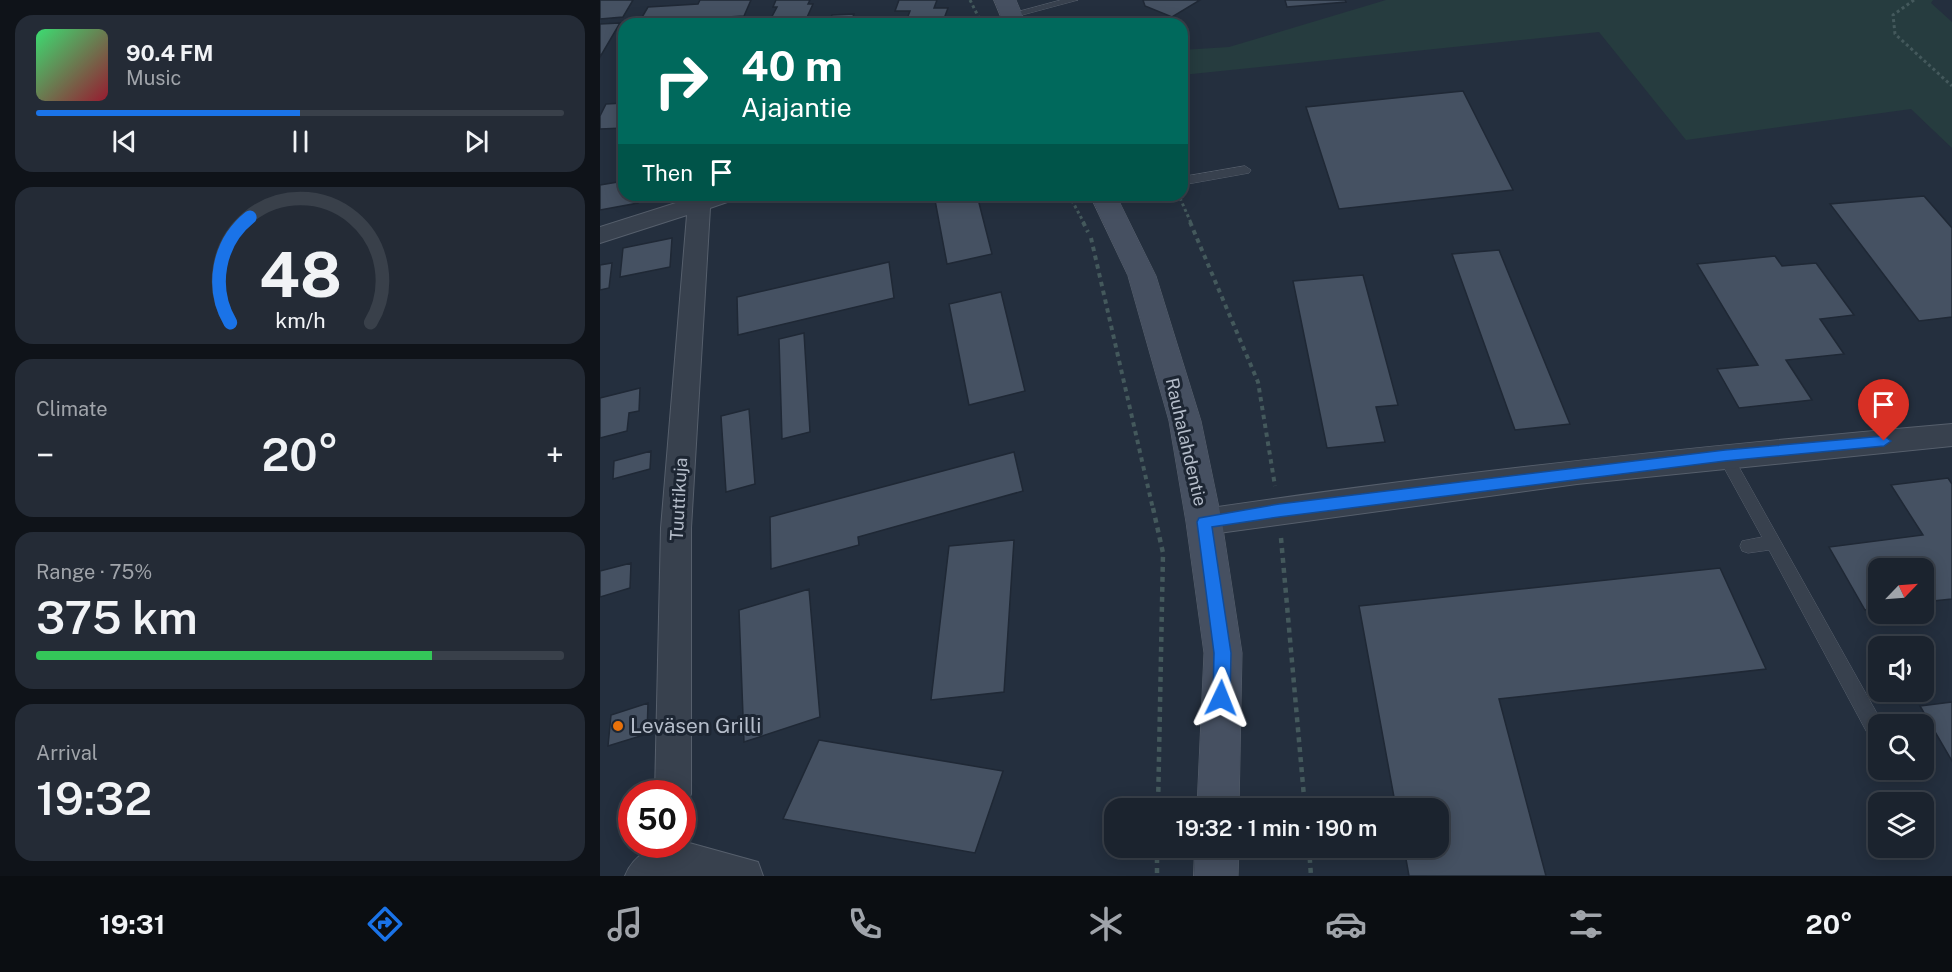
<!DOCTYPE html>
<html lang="en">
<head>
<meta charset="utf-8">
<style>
  body { margin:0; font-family:"Public Sans",sans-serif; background:#242b36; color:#f1f3f6; height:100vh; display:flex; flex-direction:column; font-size:22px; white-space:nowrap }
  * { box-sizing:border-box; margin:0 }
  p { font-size:20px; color:#a0a4aa }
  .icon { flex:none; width:33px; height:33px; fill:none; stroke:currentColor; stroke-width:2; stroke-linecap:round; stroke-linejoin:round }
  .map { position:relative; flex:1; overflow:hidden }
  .details { display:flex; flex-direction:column; gap:15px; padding:15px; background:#0f1319; width:600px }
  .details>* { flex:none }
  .hud { position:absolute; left:18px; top:18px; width:570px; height:183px; border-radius:18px; box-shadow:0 3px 15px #0003,0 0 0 2px #39404a; background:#00695c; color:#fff; overflow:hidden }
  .needle { width:39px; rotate:65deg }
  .tools { position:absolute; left:1268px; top:558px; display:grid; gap:12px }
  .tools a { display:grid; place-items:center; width:66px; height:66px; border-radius:12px; background:#1b232e; box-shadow:0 3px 15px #0003,0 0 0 2px #39404a; font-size:30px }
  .speed { position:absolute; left:18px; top:780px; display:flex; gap:12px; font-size:30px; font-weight:700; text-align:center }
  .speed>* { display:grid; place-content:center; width:78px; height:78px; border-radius:50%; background:#1b232e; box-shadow:0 3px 15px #0003,0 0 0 2px #39404a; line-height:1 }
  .speed .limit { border:9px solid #d22; background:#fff; color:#111 }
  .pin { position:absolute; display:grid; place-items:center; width:51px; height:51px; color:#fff; margin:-62px -26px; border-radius:50% 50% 50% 0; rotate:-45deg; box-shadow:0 0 6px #0007 }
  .pin .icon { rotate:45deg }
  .me { position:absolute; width:66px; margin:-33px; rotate:2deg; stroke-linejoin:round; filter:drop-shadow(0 0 4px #0008) }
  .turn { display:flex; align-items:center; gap:21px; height:126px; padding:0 24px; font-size:27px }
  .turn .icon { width:78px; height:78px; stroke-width:2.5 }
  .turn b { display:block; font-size:42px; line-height:51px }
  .then { display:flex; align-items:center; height:57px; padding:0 24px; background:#0003; gap:12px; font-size:22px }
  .big { font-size:45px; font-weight:600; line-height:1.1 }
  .details .tile { flex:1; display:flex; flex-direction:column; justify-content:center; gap:9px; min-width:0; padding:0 21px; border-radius:18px; background:#242b36 }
  .details .dial { align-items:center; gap:0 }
  .dial svg { height:156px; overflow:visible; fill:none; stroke:#39404a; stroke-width:7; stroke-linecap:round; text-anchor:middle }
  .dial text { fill:#f1f3f6; stroke:none }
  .song { display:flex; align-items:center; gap:18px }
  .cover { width:72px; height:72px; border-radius:9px; background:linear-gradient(135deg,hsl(140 70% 55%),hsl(350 70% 35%)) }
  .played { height:6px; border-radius:3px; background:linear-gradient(90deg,#1a73e8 50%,#39404a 50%) }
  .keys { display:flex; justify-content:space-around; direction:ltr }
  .heat { display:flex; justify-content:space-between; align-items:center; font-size:33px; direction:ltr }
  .charge { height:9px; border-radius:4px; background:linear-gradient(90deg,#34c759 75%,#39404a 0) }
  .trip { position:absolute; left:504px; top:798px; width:345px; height:60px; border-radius:18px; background:#1b232e; box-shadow:0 3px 15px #0003,0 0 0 2px #39404a; font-weight:600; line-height:60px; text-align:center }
  .tabs { display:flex; height:96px; justify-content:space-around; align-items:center; background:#0b0e12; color:#a0a4aa }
  .tabs .icon { width:42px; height:42px }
  .tabs .on { color:#1a73e8 }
  .tabs b { font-size:27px; color:#f1f3f6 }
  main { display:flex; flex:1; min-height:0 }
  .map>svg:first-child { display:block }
  .green { fill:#263c3f }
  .building { fill:#455162; stroke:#1f2835; stroke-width:1.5 }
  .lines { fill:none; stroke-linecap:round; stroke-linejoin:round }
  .service-casing { stroke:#565f6c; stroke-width:1 }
  .minor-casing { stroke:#565f6c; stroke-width:2 }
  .secondary-casing { stroke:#565f6c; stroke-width:1 }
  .path-far2 { stroke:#44595c; stroke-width:3; stroke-dasharray:3 3; stroke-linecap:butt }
  .path-far1 { stroke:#44595c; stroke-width:4; stroke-dasharray:4.5 4.5; stroke-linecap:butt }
  .path { stroke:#44595c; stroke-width:4.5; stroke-dasharray:5 5; stroke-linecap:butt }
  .service { fill:#38414e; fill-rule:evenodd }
  .minor { fill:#38414e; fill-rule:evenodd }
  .secondary { fill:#465061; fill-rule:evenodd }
  .route { fill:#1a73e8; stroke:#114b97; stroke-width:1.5 }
  .food-dot { fill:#e8710a; stroke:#1d2633; stroke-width:2 }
  .labels { text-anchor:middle; stroke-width:6; stroke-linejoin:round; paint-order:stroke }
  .street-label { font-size:18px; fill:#b4bcc9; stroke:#1d2633 }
  .near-poi-label { font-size:21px; fill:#b4bcc9; stroke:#1d2633; text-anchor:start }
</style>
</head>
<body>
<main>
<section class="details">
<div class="tile">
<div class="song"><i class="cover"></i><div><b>90.4 FM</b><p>Music</p></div></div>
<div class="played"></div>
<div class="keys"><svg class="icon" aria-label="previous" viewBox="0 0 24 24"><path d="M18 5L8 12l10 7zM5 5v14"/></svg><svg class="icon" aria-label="pause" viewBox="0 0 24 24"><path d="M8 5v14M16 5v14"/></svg><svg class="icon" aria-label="next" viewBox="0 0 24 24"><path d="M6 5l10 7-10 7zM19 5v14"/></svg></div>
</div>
<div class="tile dial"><svg viewBox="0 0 100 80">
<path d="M14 69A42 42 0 1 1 86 69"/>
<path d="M14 69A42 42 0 0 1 24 15" stroke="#1a73e8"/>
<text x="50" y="56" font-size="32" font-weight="700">48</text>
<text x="50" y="72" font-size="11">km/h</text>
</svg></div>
<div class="tile"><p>Climate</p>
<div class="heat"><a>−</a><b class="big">20°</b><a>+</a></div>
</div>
<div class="tile"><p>Range · 75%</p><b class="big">375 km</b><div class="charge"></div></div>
<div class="tile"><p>Arrival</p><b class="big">19:32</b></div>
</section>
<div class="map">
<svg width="1352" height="876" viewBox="0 0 1352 876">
  <rect width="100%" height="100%" fill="#242f3e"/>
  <path class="green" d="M 786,0 L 1333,0 L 1331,3 L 1352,22 L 1352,148 L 1311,109 L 1086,140 L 999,32 L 582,75 L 582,50 L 629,47 Z"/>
  <path class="building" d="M 0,0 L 33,0 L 23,17 L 0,19 Z
    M 100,0 L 151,0 L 144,16 L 96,19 L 94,23 L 38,24 L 48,7 L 98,4 Z
    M 176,0 L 210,0 L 208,4 L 213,4 L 204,24 L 168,24 L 177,7 L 173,7 Z
    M 299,0 L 337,0 L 334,8 L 348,8 L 342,24 L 305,24 L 310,11 L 295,11 Z
    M 543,0 L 600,0 L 572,17 L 545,6 Z
    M 685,0 L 745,0 L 746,2 L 687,7 Z
    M 254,14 L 250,24 L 228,24 L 232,15 Z
    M 20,23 L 0,57 L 0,24 Z
    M 863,91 L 913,190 L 739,209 L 706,107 Z
    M 24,103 L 24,128 L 0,129 L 0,116 L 6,104 Z
    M 24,181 L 24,195 L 39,195 L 38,203 L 0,210 L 0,185 Z
    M 334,195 L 377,195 L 392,254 L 347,264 Z
    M 1324,196 L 1352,228 L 1352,317 L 1319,321 L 1230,204 Z
    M 72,238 L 70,267 L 20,277 L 23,248 Z
    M 899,250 L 970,424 L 915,430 L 852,254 Z
    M 1175,256 L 1182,266 L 1216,263 L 1254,315 L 1220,319 L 1244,354 L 1186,360 L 1212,400 L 1139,408 L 1117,369 L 1158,365 L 1097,264 Z
    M 289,262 L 294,298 L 138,335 L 137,297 Z
    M 12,263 L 9,288 L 0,290 L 0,265 Z
    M 763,275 L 798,405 L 776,407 L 785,442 L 727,448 L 693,281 Z
    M 401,292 L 425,391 L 369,405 L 349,304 Z
    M 204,333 L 210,432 L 182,439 L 179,339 Z
    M 40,388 L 39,411 L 29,413 L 27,431 L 0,438 L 0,398 Z
    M 149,409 L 155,484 L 126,492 L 121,416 Z
    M 51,451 L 50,469 L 13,479 L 14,461 Z
    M 414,452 L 423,491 L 258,537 L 259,545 L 171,569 L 170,517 Z
    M 1348,478 L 1352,484 L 1352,599 L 1323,602 L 1323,568 L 1278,568 L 1278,608 L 1265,610 L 1229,547 L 1323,535 L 1291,485 Z
    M 414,540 L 404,692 L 331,700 L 349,546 Z
    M 31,563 L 30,588 L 0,597 L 0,571 Z
    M 1120,568 L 1166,669 L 899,699 L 946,876 L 809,876 L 804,848 L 838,848 L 838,808 L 796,808 L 759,606 Z
    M 209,589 L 220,717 L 144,742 L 139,610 Z
    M 1352,702 L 1352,761 L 1320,706 Z
    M 48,703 L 47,734 L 8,746 L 11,715 Z
    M 219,740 L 403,771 L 375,853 L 183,819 Z"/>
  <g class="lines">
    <g class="service-casing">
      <path id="service" d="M 461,0 L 478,0 L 411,18 L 406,15 Z
        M 645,166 L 651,170 L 649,173 L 582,185 L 582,177 Z
        M 1125,449 L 1130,451 L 1283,724 L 1278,724 L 1278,742 L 1271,740 L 1169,550 L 1148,553 L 1142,551 L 1140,546 L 1142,541 L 1162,537 L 1117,455 L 1120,451 Z"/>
    </g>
    <g class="minor-casing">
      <path id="minor" d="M 101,195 L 136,195 L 133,200 L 110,208 L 91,528 L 91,794 L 86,807 L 82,808 L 82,794 L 55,794 L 61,528 L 87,215 L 0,243 L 0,227 Z
        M 1352,424 L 1352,446 L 977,484 L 604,535 L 593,531 L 589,522 L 593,513 L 604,509 C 852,472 1102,446 1352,424 Z
        M 82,841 L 158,862 L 163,876 L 25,876 C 35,851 57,844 82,844 Z"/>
    </g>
    <g class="secondary-casing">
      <path id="secondary" d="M 394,0 L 416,0 L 426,24 L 404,24 Z
        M 490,195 L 516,195 L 556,276 L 601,421 L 622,522 L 642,653 L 639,808 L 597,808 L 604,653 L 586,522 L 569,421 L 528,276 Z
        M 595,848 L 639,848 L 638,876 L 594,876 Z"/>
    </g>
    <path class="path-far2" d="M 370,0 L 382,24
      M 1314,0 L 1293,15 L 1295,34 L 1352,86
      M 469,195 L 484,223
      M 580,198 L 591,223"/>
    <path class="path-far1" d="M 483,222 L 488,232
      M 590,222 L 658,382 L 675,486
      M 491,238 L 553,509"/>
    <path class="path" d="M 553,508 L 563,553 L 558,808
      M 681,538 L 705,808
      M 557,848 L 557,876
      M 709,848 L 711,876"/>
    <use href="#service" class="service"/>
    <use href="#minor" class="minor"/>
    <use href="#secondary" class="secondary"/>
  </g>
  <path class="route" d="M 1284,436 L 1291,441 L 1284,446 L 1125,461 L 679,517 L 612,527 L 631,653 L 630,698 L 627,703 L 621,706 L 615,703 L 613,698 L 614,653 L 597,522 L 599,518 L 679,504 L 1125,450 Z"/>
  <circle class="food-dot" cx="18" cy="726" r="6"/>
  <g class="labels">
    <g class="street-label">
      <text transform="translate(586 442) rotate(77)" y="6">Rauhalahdentie</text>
      <text transform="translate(79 499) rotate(-87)" y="6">Tuuttikuja</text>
    </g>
    <g class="near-poi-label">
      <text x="30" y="733">Leväsen Grilli</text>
    </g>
  </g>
</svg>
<div class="tools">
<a><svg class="needle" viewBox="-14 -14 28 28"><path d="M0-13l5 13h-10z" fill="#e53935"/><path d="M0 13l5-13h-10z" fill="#a0a4aa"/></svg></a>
<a><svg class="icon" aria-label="sound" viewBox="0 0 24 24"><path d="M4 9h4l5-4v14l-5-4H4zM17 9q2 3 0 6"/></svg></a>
<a><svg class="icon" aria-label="search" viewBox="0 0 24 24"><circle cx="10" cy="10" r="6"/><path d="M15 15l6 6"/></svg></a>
<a><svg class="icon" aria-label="layers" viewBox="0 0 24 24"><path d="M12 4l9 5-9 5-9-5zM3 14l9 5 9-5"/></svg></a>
</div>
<div class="speed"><div class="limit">50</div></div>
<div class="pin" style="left:1284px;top:441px;background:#d93025"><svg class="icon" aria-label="arrive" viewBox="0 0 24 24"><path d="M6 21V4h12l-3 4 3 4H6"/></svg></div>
<svg class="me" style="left:621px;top:698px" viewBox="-20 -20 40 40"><path d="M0-17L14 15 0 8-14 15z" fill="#1a73e8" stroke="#fff" stroke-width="4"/></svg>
<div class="trip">19:32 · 1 min · 190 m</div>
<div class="hud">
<div class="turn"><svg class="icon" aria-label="right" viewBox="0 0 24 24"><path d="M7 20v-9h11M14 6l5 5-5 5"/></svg><div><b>40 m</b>Ajajantie</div></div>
<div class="then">Then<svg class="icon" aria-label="arrive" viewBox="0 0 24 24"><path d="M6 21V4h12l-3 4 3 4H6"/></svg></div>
</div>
</div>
</main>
<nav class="tabs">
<b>19:31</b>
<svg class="icon on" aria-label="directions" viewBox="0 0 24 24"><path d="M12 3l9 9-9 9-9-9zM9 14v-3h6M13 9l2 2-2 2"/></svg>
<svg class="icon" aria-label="music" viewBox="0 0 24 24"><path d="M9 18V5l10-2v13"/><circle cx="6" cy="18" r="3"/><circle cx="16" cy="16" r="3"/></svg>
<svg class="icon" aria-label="phone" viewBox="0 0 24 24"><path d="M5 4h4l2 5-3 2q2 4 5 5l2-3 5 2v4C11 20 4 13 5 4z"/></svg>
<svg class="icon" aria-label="climate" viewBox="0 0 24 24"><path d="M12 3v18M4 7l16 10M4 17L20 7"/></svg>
<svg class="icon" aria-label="car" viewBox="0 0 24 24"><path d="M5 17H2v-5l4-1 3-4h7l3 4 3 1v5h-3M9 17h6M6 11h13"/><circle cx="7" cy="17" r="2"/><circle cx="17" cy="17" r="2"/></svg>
<svg class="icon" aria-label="filters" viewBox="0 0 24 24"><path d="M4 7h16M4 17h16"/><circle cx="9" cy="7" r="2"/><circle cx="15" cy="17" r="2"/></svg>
<b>20°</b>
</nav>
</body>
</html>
